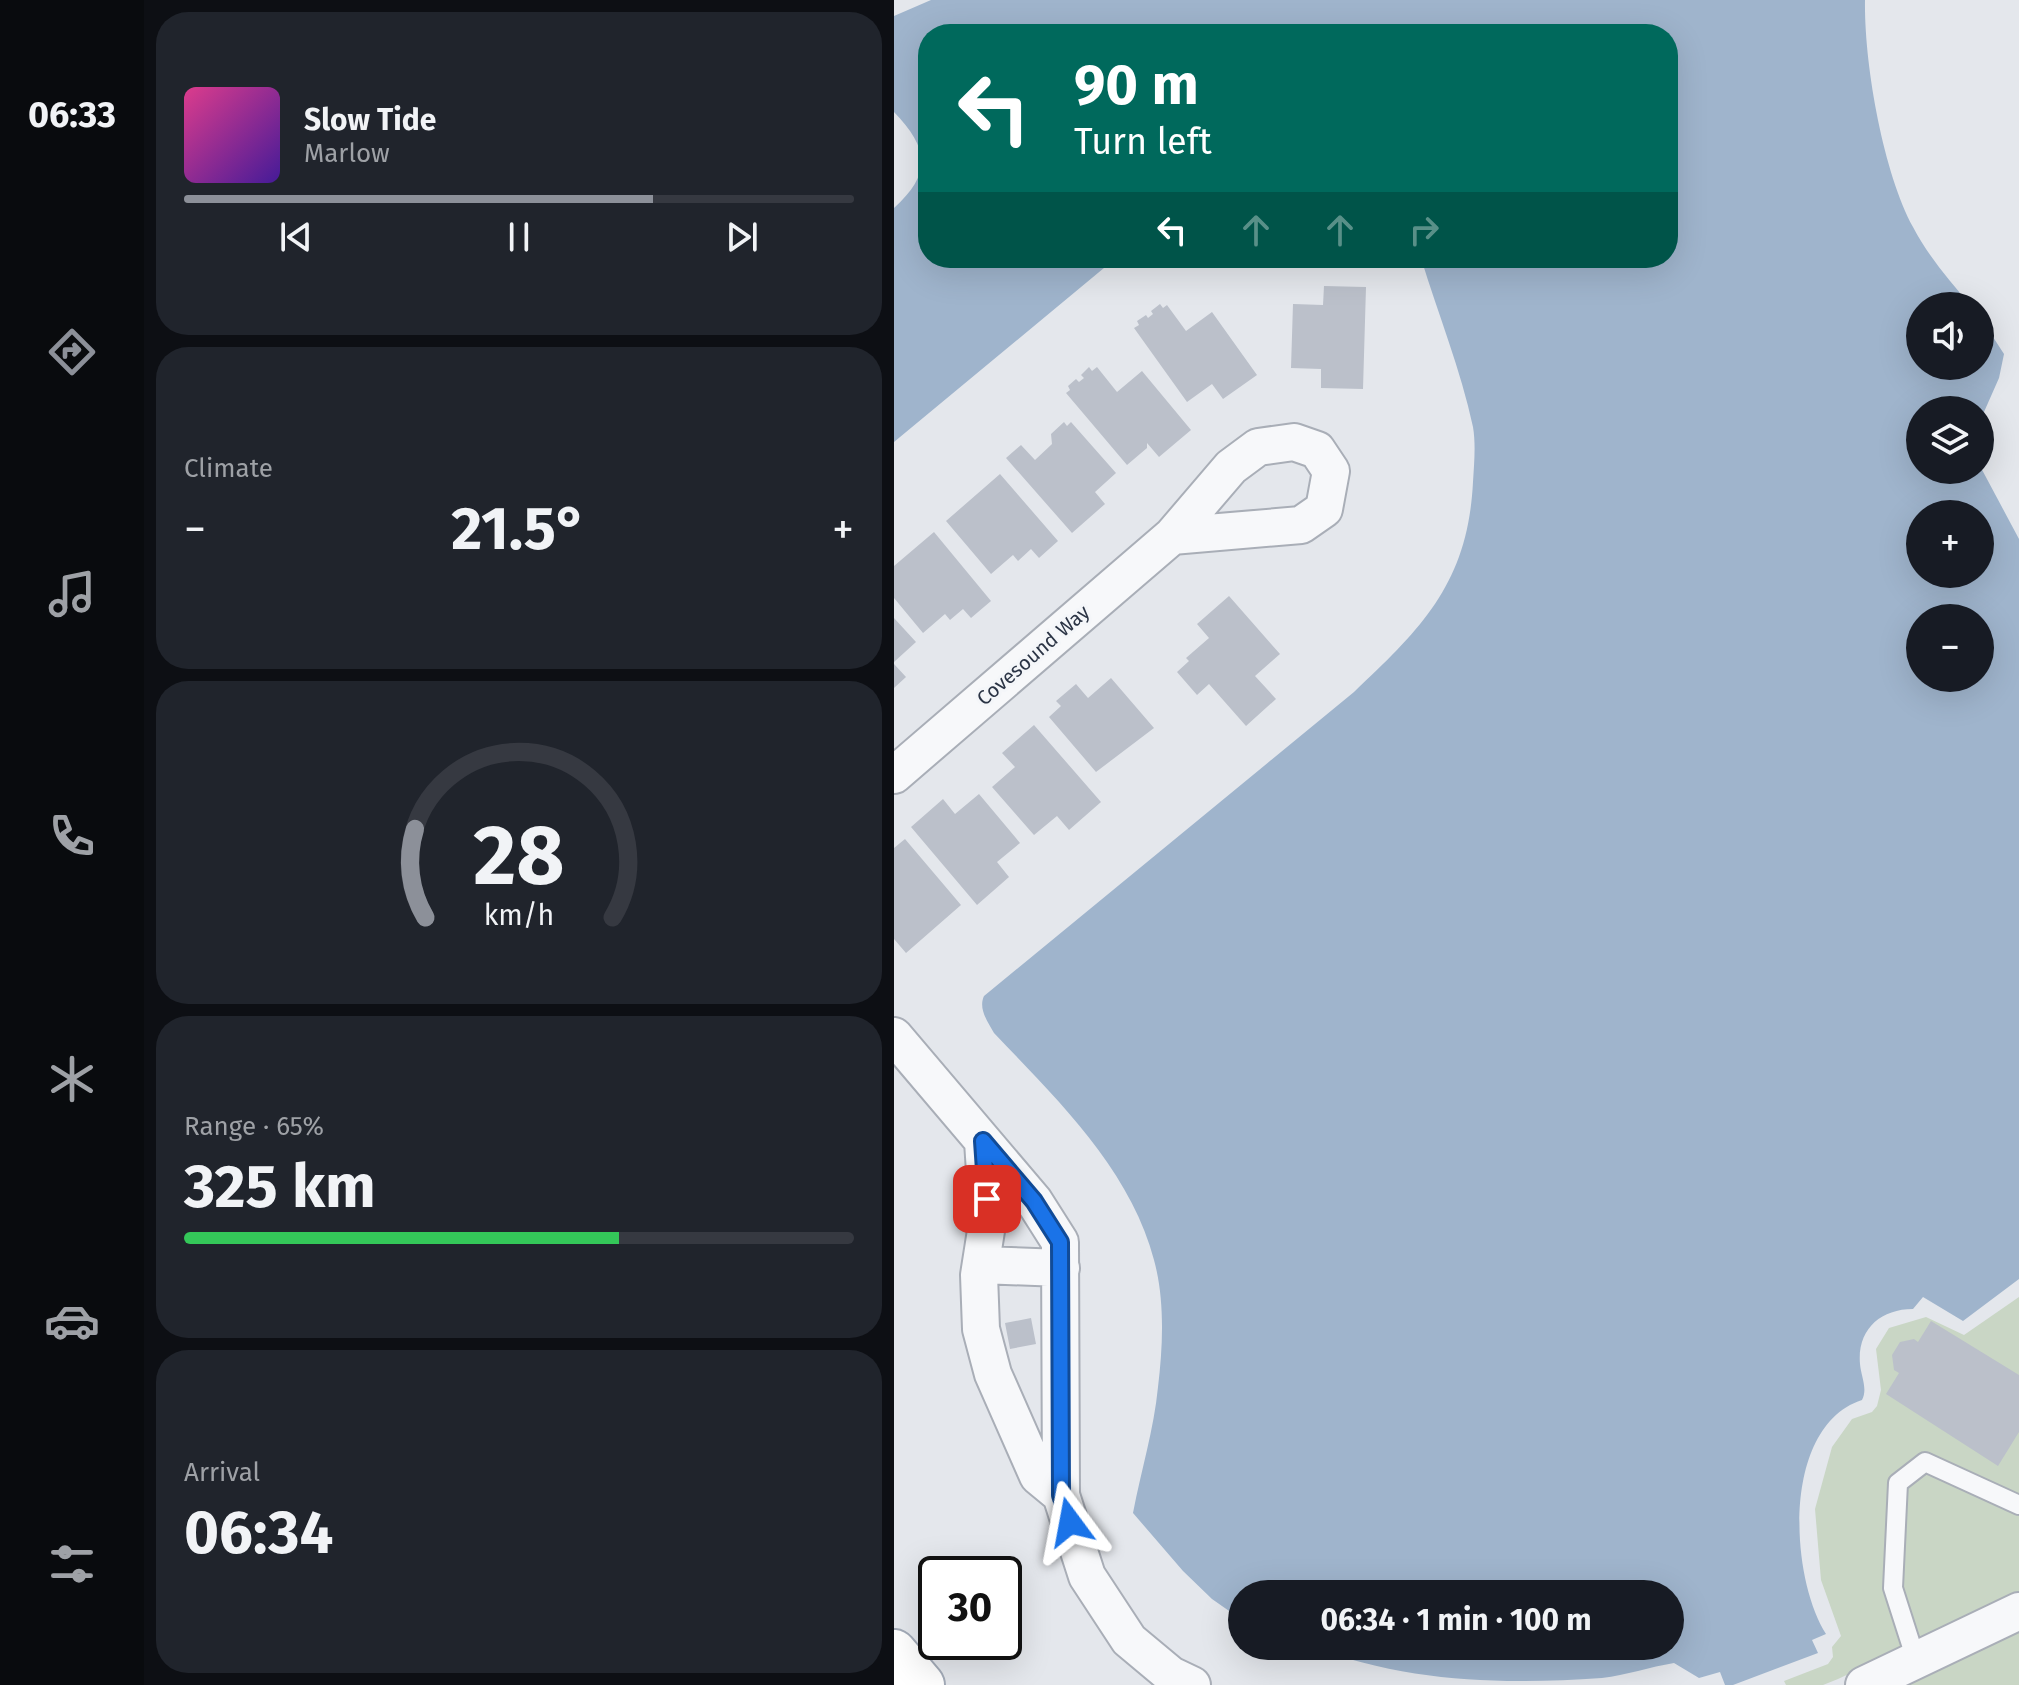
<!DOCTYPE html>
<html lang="en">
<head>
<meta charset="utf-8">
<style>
  body { margin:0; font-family:"Fira Sans",sans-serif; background:#20242c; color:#f1f3f6; height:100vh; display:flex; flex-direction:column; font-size:30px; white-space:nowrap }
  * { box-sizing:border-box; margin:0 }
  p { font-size:26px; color:#9ea1a6 }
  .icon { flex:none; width:44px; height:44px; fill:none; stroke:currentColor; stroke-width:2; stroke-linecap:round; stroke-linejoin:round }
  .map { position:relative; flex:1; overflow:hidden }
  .drawer { display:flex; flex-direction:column; gap:12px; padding:12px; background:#0d0f14; width:750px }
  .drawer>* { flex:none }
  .guide { position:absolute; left:24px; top:24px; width:760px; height:244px; border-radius:32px; box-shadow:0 8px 32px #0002; background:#00695c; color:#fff; overflow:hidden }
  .tools { position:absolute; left:1012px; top:292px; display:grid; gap:16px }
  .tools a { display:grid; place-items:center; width:88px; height:88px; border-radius:50%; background:#171b24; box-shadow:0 8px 32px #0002; font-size:40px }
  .speed { position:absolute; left:24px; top:1556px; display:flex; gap:16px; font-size:40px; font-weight:700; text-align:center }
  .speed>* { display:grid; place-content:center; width:104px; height:104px; border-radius:50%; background:#171b24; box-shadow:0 8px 32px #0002; line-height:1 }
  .speed .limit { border:4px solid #111; border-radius:12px; background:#fff; color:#111 }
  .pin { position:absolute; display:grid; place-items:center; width:68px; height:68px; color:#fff; margin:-34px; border-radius:16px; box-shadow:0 4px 12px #0006 }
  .me { position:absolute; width:88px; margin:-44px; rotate:347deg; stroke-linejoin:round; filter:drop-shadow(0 0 6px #0008) }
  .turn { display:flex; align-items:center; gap:28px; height:168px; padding:0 24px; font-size:36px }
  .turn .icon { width:104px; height:104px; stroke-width:2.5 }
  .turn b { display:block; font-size:56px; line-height:68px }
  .lanes { display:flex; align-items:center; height:76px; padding:0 24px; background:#0003; justify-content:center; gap:40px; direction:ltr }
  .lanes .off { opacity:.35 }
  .big { font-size:60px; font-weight:700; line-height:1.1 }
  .drawer .card { flex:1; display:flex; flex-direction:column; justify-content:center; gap:12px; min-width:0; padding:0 28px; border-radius:32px; background:#20242c }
  .drawer .dial { align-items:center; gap:0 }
  .dial svg { height:208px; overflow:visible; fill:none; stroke:#363941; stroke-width:7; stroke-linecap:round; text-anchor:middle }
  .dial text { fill:#f1f3f6; stroke:none }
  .song { display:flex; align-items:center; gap:24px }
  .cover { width:96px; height:96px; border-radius:12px; background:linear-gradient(135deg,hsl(330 70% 55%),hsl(260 70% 35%)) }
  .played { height:8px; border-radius:4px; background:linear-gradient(90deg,#8c9099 70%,#363941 70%) }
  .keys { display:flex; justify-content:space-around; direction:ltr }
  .heat { display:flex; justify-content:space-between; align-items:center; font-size:44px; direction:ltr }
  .charge { height:12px; border-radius:6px; background:linear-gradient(90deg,#34c759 65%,#363941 0) }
  .trip { position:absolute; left:334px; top:1580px; width:456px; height:80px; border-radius:40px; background:#171b24; box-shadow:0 8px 32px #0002; font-weight:700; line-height:80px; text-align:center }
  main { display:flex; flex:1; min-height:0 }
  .tabs { display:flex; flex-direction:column; width:144px; justify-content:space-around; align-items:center; background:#090b0e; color:#9ea1a6 }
  .tabs .icon { width:56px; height:56px }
  .tabs .selected { color:#8c9099 }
  .tabs b { font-size:36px; color:#f1f3f6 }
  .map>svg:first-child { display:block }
  .green { fill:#c9d6c5 }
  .water { fill:#9fb4cc; fill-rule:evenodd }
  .building { fill:#bbc0ca }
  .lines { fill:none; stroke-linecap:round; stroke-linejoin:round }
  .lane-casing { stroke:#a9aeb7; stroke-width:22 }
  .street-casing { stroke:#a9aeb7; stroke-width:40 }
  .primary-casing { stroke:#a3abb8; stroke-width:48 }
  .lane { stroke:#f7f8fa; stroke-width:18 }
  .street { stroke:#f7f8fa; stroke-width:36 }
  .primary { stroke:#fff; stroke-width:44 }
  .route-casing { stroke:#114b97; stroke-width:20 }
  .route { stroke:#1a73e8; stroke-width:14 }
  .labels { text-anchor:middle; stroke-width:6; stroke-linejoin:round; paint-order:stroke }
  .street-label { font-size:20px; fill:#2b3445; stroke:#f4f6f9 }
</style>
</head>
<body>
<main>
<nav class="tabs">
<b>06:33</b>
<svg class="icon selected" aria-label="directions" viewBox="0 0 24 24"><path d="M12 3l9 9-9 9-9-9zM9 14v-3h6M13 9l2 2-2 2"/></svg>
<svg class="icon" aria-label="music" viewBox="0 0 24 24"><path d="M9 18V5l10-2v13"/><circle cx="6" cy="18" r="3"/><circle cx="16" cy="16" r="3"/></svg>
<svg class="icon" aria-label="phone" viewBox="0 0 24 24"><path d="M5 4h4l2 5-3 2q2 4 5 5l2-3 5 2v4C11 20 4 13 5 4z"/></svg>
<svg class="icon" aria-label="climate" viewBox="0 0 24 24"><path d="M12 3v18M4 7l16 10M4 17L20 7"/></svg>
<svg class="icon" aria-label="car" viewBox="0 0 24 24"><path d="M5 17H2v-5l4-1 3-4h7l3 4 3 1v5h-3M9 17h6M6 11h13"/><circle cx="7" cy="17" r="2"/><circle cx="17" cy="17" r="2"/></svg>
<svg class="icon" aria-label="filters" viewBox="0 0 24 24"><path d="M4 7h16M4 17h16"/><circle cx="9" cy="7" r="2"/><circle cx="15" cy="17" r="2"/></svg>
</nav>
<section class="drawer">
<div class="card">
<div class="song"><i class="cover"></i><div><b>Slow Tide</b><p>Marlow</p></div></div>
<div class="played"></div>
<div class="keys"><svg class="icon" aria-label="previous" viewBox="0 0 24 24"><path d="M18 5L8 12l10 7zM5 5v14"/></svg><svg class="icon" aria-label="pause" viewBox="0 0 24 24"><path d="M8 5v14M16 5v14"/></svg><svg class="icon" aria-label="next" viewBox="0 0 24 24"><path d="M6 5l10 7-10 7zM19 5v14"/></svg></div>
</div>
<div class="card"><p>Climate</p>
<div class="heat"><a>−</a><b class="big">21.5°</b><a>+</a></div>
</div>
<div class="card dial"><svg viewBox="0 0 100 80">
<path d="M14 69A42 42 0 1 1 86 69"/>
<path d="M14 69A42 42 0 0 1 10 35" stroke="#8c9099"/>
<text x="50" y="56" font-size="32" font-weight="700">28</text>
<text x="50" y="72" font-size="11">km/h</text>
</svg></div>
<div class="card"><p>Range · 65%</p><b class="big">325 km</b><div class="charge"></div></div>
<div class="card"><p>Arrival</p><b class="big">06:34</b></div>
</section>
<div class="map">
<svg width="1125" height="1685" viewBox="0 0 1125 1685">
  <rect width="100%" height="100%" fill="#e4e7ec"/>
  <path class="green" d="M 1125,1297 L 1125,1594 L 944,1679 L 929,1685 L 892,1685 L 890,1681 L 934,1664 L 939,1657 L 938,1647 L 947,1636 L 927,1580 L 921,1509 L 938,1447 L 958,1419 L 978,1412 L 983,1406 L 987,1390 L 982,1349 L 995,1328 L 1032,1317 L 1070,1335 Z
    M 1125,1631 L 1125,1685 L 1010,1685 Z"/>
  <path class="water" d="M 37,0 L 971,0 C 970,64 989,171 1019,227 C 1034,256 1056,281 1077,306 L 1026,306 L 1026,366 L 1086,366 L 1086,317 L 1110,354 L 1105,378 L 1086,421 L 1086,410 L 1026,410 L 1026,470 L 1086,470 L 1086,466 L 1125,539 L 1125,1279 L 1069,1321 L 1029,1297 L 1019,1309 C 986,1309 963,1330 966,1364 C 967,1376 974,1389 968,1400 C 888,1426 895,1575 932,1634 L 918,1640 L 924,1653 L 839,1685 L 831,1685 L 826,1672 L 805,1678 L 780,1663 C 756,1667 732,1675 708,1678 C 603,1685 514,1682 415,1646 L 776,1646 L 776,1594 L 348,1594 L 348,1620 L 318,1599 L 289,1571 L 239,1513 C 247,1471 260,1429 264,1387 C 269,1346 271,1300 260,1260 C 237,1170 162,1098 100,1033 C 94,1022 84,1009 90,996 L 460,692 C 529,627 574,582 579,482 C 580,465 582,445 579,427 C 567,370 544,314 527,258 L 774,258 L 774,34 L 34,34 L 34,258 L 222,258 L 0,442 L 0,208 C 39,173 34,147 0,112 L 0,16 ZM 1026,514 L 1086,514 L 1086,574 L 1026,574 ZM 1026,618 L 1086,618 L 1086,678 L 1026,678 Z"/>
  <path class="building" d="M 430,286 L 472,287 L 469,389 L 427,388 L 427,369 L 397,368 L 399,304 L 429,305 Z
    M 266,304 L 269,308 L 273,305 L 292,331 L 318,312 L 363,375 L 329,399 L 318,384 L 293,402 L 240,328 L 245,325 L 243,321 L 252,315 L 254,318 L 259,314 L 257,311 Z
    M 195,367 L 198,371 L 203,367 L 223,392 L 248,371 L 297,430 L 265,457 L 253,443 L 253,448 L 233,465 L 172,393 L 176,390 L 174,386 L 182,379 L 185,382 L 190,378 L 187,375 Z
    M 170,422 L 173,426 L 177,422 L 222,473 L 201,492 L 211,504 L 178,533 L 112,458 L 127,445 L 141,460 L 158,444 L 157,434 Z
    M 106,474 L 164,541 L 145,558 L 137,549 L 124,561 L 119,555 L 97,574 L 52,521 Z
    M 40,532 L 97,601 L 77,618 L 69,609 L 56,620 L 51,614 L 29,633 L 0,598 L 0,566 Z
    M 335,596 L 386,654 L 361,676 L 382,699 L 352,726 L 315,684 L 303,695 L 283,672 L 295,661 L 292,658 L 315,638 L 303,624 Z
    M 0,618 L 22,642 L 0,662 Z
    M 0,664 L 12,677 L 0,688 Z
    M 217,678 L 260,728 L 202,772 L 155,717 L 167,706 L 162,701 L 182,684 L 194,698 Z
    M 140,725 L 207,802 L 175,830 L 163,816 L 140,835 L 98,787 L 121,767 L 108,753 Z
    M 85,794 L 126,843 L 103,862 L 115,877 L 83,905 L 17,827 L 49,799 L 61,814 Z
    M 11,839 L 67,905 L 12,953 L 0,939 L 0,848 Z
    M 137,1318 L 142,1344 L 116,1349 L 111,1323 Z
    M 1037,1321 L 1125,1375 L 1125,1432 L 1104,1466 L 992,1394 L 1005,1373 L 1000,1370 L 998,1355 L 1006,1342 L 1020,1339 L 1024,1342 Z"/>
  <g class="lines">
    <g class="lane-casing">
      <path id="lane" d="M 1022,1660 L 999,1588 L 1004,1483 L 1031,1462 L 1125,1505"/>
    </g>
    <g class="street-casing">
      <path id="street" d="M 0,775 L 278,536 L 337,467 L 364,447 L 400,442 L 423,450 L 437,471 L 430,509 L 407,525 L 278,536
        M 0,1036 L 140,1201 L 166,1242 L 167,1495 L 193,1576 L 235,1640 L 277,1675 L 298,1685
        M 89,1141 L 94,1218 L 85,1275 L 87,1329 L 99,1374 L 144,1476 L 167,1495
        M 87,1265 L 167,1268
        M 970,1685 L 1125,1611"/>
    </g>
    <g class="primary-casing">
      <path id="primary" d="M 0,1652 L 28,1685"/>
    </g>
    <use href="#lane" class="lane"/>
    <use href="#street" class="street"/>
    <use href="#primary" class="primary"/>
  </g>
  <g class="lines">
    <g class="route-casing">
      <path id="route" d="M 93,1199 L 89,1141 L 140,1201 L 166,1242 L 167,1495 L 176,1522"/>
    </g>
    <use href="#route" class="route"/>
  </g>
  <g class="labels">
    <g class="street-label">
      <text transform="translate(139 655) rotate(-41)" y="7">Covesound Way</text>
    </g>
  </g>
</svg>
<div class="tools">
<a><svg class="icon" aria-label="sound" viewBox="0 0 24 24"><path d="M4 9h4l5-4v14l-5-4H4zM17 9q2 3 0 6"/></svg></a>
<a><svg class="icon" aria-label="layers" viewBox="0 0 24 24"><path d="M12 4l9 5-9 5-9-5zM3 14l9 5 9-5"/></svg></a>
<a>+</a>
<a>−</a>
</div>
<div class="speed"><div class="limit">30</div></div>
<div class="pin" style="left:93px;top:1199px;background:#d93025"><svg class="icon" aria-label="arrive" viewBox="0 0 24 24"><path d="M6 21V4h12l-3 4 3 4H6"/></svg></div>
<svg class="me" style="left:176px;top:1522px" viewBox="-20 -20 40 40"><path d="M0-17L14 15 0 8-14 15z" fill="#1a73e8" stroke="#fff" stroke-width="4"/></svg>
<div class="trip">06:34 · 1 min · 100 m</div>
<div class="guide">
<div class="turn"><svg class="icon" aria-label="left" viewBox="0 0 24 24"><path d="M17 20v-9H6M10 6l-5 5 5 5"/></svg><div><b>90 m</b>Turn left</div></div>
<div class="lanes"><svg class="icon" aria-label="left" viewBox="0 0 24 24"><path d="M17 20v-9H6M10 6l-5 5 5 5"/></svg><svg class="icon off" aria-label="ahead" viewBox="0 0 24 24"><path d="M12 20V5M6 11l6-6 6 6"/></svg><svg class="icon off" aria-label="ahead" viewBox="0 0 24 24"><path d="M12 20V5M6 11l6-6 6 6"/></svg><svg class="icon off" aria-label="right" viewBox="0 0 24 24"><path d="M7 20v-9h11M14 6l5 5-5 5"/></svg></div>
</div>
</div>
</main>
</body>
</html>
